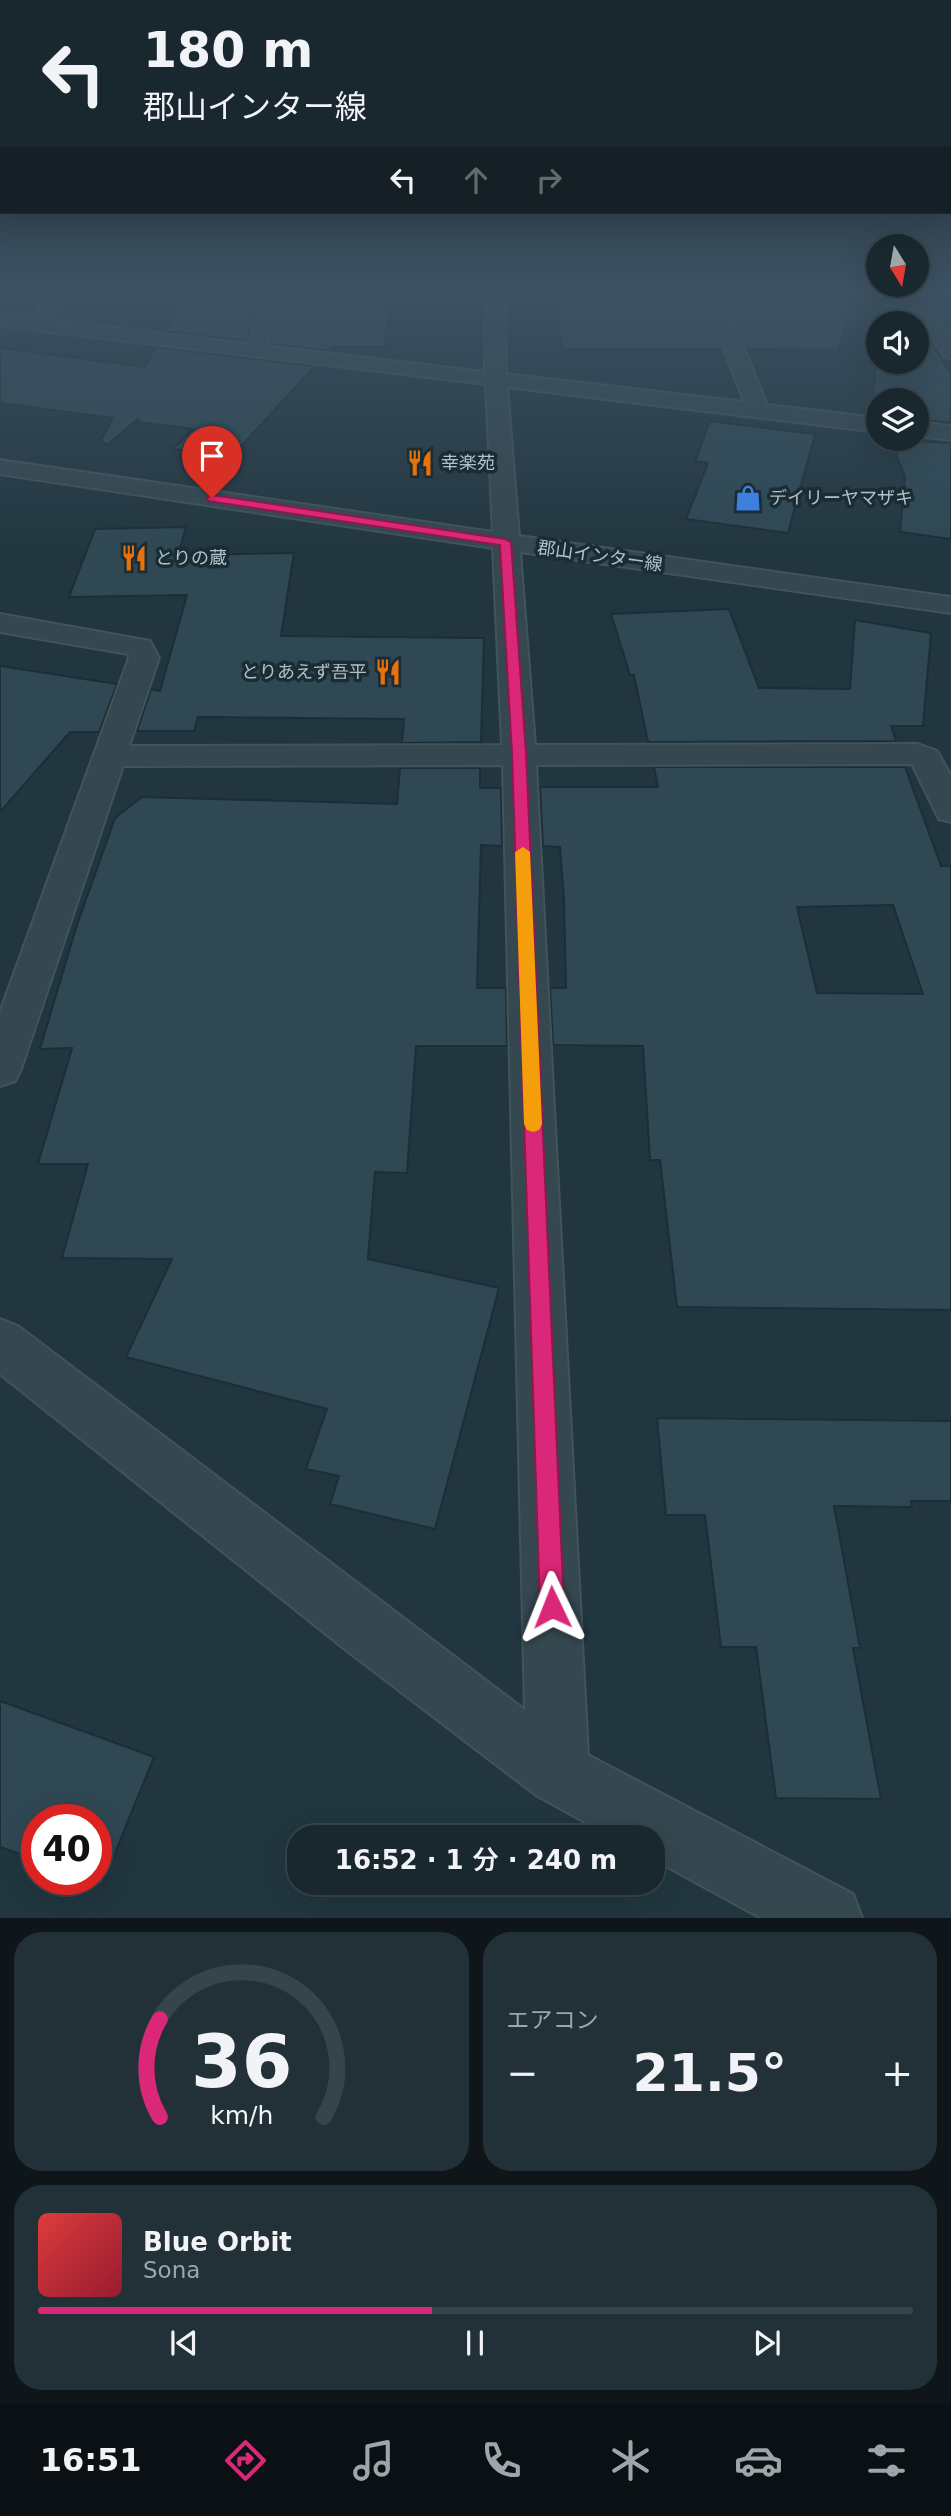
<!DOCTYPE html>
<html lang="ja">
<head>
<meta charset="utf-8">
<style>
  body { margin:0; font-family:"DejaVu Sans","Noto Sans JP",sans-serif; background:#223037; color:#f1f3f6; height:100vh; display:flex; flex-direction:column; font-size:26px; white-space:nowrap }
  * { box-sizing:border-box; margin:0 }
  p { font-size:23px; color:#9fa6aa }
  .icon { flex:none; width:38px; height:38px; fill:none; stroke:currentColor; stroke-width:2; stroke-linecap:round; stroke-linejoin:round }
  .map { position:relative; height:1918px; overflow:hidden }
  .details { display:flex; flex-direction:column; gap:14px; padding:14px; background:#0e161a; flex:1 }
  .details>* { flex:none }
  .guide { position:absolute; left:0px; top:0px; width:952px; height:214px; box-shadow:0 7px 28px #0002,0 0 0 2px #37444b; background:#19282f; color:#f1f3f6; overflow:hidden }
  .needle { width:46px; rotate:169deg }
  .controls { position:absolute; left:866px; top:234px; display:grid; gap:14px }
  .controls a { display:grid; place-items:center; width:63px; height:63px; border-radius:50%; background:#19282f; box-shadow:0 7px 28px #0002,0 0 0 2px #37444b; font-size:35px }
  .speed { position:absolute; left:21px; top:1804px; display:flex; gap:14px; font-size:35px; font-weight:700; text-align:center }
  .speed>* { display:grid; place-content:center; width:91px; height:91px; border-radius:50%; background:#19282f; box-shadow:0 7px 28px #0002,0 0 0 2px #37444b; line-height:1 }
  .speed .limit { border:10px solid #d22; background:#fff; color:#111 }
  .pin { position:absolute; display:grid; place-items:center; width:60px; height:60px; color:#fff; margin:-72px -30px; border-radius:50% 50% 50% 0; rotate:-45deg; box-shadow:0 0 7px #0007 }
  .pin .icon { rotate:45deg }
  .me { position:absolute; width:77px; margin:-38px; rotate:358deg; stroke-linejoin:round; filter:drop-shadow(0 0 5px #0008) }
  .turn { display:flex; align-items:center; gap:24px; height:147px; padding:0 28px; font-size:32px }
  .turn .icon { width:91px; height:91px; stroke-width:2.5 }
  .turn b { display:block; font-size:49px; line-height:60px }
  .lanes { display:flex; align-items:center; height:66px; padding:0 28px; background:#0003; justify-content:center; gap:35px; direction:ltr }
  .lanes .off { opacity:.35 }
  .big { font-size:52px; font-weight:600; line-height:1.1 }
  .details .widget { flex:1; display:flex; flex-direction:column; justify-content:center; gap:10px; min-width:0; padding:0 24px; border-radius:28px; background:#223037 }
  .details .dial { align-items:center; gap:0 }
  .dial svg { height:182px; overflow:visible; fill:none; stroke:#37444b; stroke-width:7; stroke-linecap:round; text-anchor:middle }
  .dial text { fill:#f1f3f6; stroke:none }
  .song { display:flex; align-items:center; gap:21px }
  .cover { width:84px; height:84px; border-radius:10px; background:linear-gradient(135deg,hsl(0 70% 55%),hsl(350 70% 35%)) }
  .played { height:7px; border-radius:4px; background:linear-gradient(90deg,#db2777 45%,#37444b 45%) }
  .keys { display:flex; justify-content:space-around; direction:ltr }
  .heat { display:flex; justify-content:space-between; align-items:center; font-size:38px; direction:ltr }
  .details .tiles { flex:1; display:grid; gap:14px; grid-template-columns:1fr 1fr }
  .widget:last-child { grid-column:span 2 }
  .trip { position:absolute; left:287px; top:1825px; width:378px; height:70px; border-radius:28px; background:#19282f; box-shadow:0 7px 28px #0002,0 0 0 2px #37444b; font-weight:600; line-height:70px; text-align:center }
  .tab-bar { display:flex; height:112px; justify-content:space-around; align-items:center; background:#0a1013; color:#9fa6aa }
  .tab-bar .icon { width:49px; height:49px }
  .tab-bar .selected { color:#db2777 }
  .tab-bar b { font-size:32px; color:#f1f3f6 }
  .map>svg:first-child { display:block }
  .building { fill:#2f4854; stroke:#1c2e36; stroke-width:2; fill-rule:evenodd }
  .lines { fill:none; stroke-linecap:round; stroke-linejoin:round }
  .minor-casing { stroke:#41535b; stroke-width:4 }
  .minor { fill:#35474f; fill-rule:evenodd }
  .route { fill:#db2777; stroke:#8e194d; stroke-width:2 }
  .slow { fill:#f59e0b }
  .labels { text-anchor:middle; stroke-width:7; stroke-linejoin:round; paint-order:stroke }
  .far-poi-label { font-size:18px; fill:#b1c1ca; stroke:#1a2c34; text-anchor:start }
  .far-street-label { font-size:18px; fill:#b1c1ca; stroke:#1a2c34 }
</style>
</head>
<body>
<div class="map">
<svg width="951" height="1918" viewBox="0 0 951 1918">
  <rect width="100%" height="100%" fill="#21363f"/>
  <path class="building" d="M 300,286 L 393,287 L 384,347 L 332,347 L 329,351 L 270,344 L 285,296 L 296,296 Z
    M 551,286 L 597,286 L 600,298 L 703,298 L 722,349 L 563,349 Z
    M 882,286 L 894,286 L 951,374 L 951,423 L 917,419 L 917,401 L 878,401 L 878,411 L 873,397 L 878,328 L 878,362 L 917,362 L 917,324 L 879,324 Z
    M 735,292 L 854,292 L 838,350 L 747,349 L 727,299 L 738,299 Z
    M 184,296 L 261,296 L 246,341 L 166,331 Z
    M 156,347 L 315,366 L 232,456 L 173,449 L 193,429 L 137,422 L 138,419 L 107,445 L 101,440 L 113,418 L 0,403 L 0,348 L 144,367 Z
    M 710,421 L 815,434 L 788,533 L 686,519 L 708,463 L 695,461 Z
    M 890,439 L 951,443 L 951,539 L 900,532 L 905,477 Z
    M 186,527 L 178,555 L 294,553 L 281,636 L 484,638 L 481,742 L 402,743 L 404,719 L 198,717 L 194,731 L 137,731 L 151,689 L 160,691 L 187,595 L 69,597 L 95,529 Z
    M 729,609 L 759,688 L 850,689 L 855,620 L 931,633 L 923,726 L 891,726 L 896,741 L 648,742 L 634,675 L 630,675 L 611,614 Z
    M 0,666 L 117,684 L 99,732 L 70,732 L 0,812 Z
    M 654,767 L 905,767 L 941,866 L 951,866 L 951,1310 L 677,1307 L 660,1160 L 650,1160 L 643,1046 L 553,1045 L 550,988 L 566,988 L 564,899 L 560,847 L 543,846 L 540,787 L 658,787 ZM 893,905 L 923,994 L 817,993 L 797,907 Z
    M 400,768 L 480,768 L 480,788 L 501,788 L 502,846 L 481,845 L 477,988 L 506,988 L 507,1046 L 416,1046 L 407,1173 L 375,1172 L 368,1259 L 499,1288 L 435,1529 L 330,1504 L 339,1476 L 306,1469 L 327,1409 L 126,1357 L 172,1259 L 62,1258 L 88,1164 L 38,1164 L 72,1048 L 40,1049 L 76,928 L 115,818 L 142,797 L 397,804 Z
    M 657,1418 L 951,1421 L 951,1501 L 911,1501 L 912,1507 L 834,1506 L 860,1648 L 853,1648 L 881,1799 L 776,1798 L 756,1647 L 721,1647 L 705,1515 L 666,1515 Z
    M 0,1701 L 154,1757 L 102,1885 L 87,1880 L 96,1880 L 96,1820 L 37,1820 L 37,1860 L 0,1847 Z"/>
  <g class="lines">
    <g class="minor-casing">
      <path id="minor" d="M 52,286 L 70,286 L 52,320 L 248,344 L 267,286 L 285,286 L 267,346 L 485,372 L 486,286 L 504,286 L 506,374 L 744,402 L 701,286 L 719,286 L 767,405 L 878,418 L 878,432 L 507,387 L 519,536 L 951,597 L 951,613 L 520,552 L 535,745 L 917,744 L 937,751 L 951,776 L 951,822 L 939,819 L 912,764 L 536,765 L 588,1755 L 853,1894 L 862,1918 L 761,1918 L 653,1859 L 653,1838 L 614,1838 L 536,1795 L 346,1650 L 0,1374 L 0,1319 L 18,1326 L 525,1710 L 503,765 L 123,766 L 21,1069 L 15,1081 L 0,1086 L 0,1012 L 129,658 L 128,654 L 0,632 L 0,614 L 150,641 L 159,658 L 129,746 L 502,745 L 493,548 L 0,474 L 0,460 L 493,532 L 486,384 L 0,326 L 0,314 L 34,318 Z
        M 897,286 L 915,286 L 951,337 L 951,358 L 944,356 Z
        M 917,422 L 951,426 L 951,440 L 917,436 Z"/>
    </g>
    <use href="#minor" class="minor"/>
  </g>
  <linearGradient id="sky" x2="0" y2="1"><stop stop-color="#121e23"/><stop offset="0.52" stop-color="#3d5263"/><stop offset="1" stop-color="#3d5263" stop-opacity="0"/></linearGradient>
  <rect width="951" height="554" fill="url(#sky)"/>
  <path class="route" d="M 212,495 L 505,539 L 511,542 L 526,753 L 564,1607 L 560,1616 L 552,1619 L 543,1616 L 540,1607 L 512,753 L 500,545 L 208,501 L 207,498 Z"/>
  <path class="slow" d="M 523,847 L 530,852 L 542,1124 L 539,1130 L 533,1132 L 527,1130 L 524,1124 L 515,852 Z"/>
  <defs>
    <g id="restaurant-bare" transform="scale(2.1)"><path d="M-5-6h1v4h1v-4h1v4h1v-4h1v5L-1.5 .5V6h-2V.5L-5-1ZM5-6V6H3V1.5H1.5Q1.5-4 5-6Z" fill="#e8710a" stroke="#1a2c34" stroke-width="2.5" paint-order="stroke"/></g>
    <g id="shop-bare" transform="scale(2.1)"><path d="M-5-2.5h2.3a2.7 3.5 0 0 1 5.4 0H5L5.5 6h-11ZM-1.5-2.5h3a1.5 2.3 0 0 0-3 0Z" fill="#3f7fe0" stroke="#1a2c34" stroke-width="2.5" paint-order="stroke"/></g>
  </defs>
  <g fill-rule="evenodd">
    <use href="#restaurant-bare" x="420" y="463"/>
    <use href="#shop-bare" x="748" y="498"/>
    <use href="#restaurant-bare" x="134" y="558"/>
    <use href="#restaurant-bare" x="388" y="672"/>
  </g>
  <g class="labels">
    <g class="far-poi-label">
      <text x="441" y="469">幸楽苑</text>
      <text x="769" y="504">デイリーヤマザキ</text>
      <text x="155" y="564">とりの蔵</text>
      <text x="367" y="678" text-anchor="end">とりあえず吾平</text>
    </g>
    <g class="far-street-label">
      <text transform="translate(600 556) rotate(8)" y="6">郡山インター線</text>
    </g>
  </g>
</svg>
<div class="controls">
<a><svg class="needle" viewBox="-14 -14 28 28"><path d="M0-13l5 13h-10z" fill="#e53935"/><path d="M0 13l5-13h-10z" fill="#9fa6aa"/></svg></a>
<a><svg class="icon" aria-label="sound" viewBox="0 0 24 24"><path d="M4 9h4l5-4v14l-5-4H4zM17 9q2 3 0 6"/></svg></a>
<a><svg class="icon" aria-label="layers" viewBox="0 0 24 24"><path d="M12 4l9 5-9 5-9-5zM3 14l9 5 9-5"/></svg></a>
</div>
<div class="speed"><div class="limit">40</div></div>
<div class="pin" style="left:212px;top:498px;background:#d93025"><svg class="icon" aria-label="arrive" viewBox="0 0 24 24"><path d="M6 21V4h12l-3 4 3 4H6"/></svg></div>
<svg class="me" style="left:552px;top:1607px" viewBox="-20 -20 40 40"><path d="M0-17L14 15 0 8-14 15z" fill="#db2777" stroke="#fff" stroke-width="4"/></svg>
<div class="trip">16:52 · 1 分 · 240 m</div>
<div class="guide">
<div class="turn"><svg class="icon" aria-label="left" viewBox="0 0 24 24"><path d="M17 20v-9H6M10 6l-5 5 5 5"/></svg><div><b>180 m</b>郡山インター線</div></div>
<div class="lanes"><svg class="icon" aria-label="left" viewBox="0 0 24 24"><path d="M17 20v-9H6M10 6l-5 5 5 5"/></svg><svg class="icon off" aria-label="ahead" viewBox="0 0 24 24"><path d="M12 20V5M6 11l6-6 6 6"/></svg><svg class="icon off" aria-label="right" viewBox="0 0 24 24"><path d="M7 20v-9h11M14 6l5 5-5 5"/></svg></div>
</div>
</div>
<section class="details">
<div class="tiles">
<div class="widget dial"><svg viewBox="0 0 100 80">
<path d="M14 69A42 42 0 1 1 86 69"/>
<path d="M14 69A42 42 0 0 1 14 26" stroke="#db2777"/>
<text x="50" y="56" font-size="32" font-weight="700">36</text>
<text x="50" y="72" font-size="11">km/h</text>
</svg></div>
<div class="widget"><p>エアコン</p>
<div class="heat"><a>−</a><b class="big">21.5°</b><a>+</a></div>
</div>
<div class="widget">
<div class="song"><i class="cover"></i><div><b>Blue Orbit</b><p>Sona</p></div></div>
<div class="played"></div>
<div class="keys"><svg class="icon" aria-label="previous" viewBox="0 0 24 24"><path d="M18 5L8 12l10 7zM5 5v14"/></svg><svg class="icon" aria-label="pause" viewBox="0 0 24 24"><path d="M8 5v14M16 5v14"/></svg><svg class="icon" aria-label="next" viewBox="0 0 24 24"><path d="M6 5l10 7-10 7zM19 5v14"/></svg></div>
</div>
</div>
</section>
<nav class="tab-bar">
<b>16:51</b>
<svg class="icon selected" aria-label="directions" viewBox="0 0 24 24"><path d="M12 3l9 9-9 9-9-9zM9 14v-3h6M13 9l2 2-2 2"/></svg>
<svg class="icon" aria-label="music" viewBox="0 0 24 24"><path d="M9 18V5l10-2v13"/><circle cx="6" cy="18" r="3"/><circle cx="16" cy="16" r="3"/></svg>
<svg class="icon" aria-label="phone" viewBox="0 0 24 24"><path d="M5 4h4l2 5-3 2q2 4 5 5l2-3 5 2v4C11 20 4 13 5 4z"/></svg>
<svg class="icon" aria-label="climate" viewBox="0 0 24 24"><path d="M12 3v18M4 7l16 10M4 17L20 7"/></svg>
<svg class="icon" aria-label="car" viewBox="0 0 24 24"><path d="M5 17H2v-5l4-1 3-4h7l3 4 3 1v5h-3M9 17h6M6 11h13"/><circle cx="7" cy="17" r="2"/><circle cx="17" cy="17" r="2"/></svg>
<svg class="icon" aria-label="filters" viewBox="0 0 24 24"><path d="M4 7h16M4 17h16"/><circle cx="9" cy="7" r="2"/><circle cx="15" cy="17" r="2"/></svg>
</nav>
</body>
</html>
